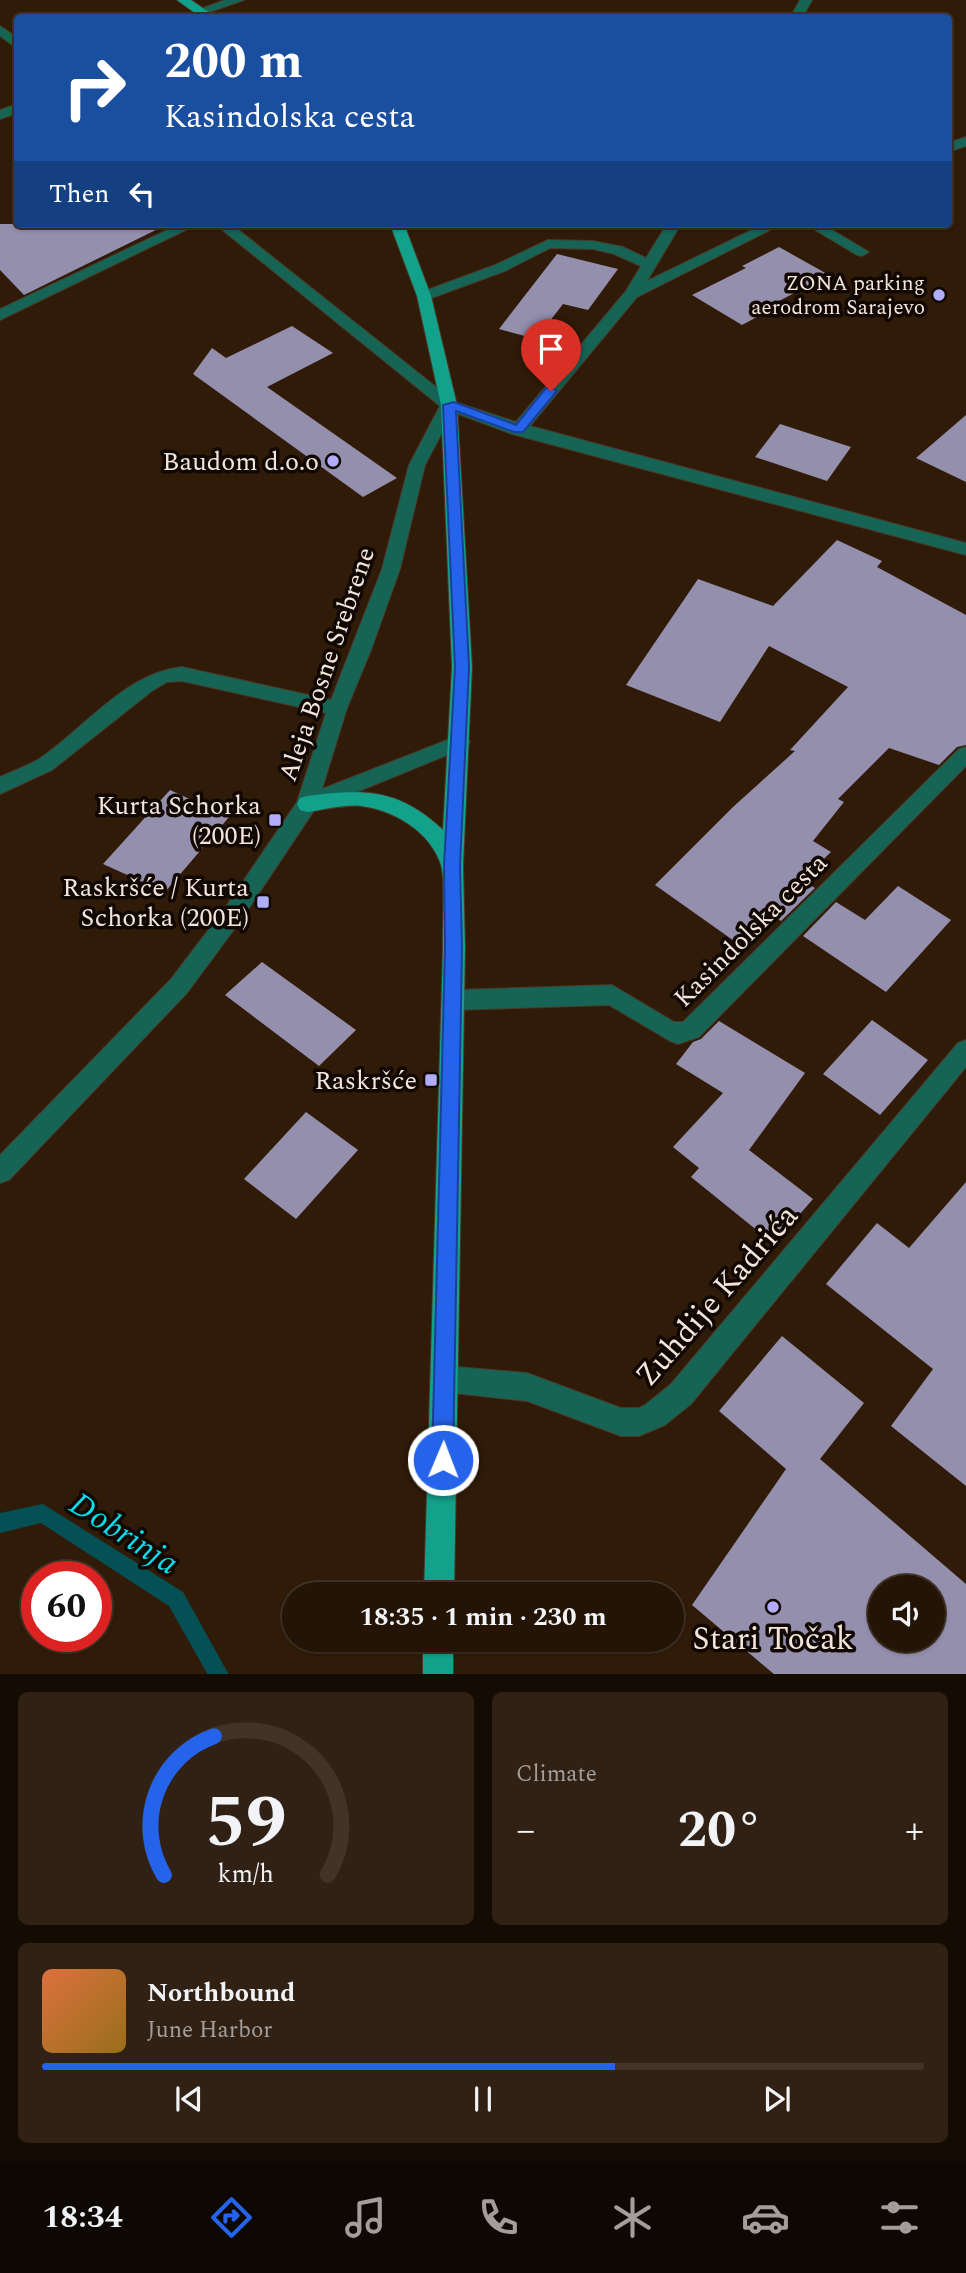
<!DOCTYPE html>
<html lang="en">
<head>
<meta charset="utf-8">
<style>
  body { margin:0; font-family:Spectral,serif; background:#302114; color:#f1f3f6; height:100vh; display:flex; flex-direction:column; font-size:26px; white-space:nowrap }
  * { box-sizing:border-box; margin:0 }
  p { font-size:23px; color:#a39e9b }
  .icon { flex:none; width:38px; height:38px; fill:none; stroke:currentColor; stroke-width:2; stroke-linecap:round; stroke-linejoin:round }
  .map { position:relative; height:1674px; overflow:hidden }
  .sheet { display:flex; flex-direction:column; gap:18px; padding:18px; background:#140b03; flex:1 }
  .sheet>* { flex:none }
  .banner { position:absolute; left:14px; top:14px; width:938px; height:214px; border-radius:7px; box-shadow:0 2px 5px #0004,0 0 0 2px #413328; background:#1a4fa0; color:#fff; overflow:hidden }
  .controls { position:absolute; left:868px; top:1575px; display:grid; gap:14px }
  .controls a { display:grid; place-items:center; width:77px; height:77px; border-radius:50%; background:#241406; box-shadow:0 2px 5px #0004,0 0 0 2px #413328; font-size:35px }
  .speed { position:absolute; left:21px; top:1561px; display:flex; gap:14px; font-size:35px; font-weight:700; text-align:center }
  .speed>* { display:grid; place-content:center; width:91px; height:91px; border-radius:50%; background:#241406; box-shadow:0 2px 5px #0004,0 0 0 2px #413328; line-height:1 }
  .speed .limit { border:10px solid #d22; background:#fff; color:#111 }
  .pin { position:absolute; display:grid; place-items:center; width:60px; height:60px; color:#fff; margin:-72px -30px; border-radius:50% 50% 50% 0; rotate:-45deg; box-shadow:0 0 7px #0007 }
  .pin .icon { rotate:45deg }
  .me { position:absolute; width:77px; margin:-38px; rotate:1deg; stroke-linejoin:round; filter:drop-shadow(0 0 5px #0008) }
  .turn { display:flex; align-items:center; gap:24px; height:147px; padding:0 35px; font-size:32px }
  .turn .icon { width:91px; height:91px; stroke-width:2.5 }
  .turn b { display:block; font-size:49px; line-height:60px }
  .then { display:flex; align-items:center; height:66px; padding:0 35px; background:#0003; gap:14px; font-size:26px }
  .big { font-size:52px; font-weight:700; line-height:1.1 }
  .sheet .card { flex:1; display:flex; flex-direction:column; justify-content:center; gap:10px; min-width:0; padding:0 24px; border-radius:10px; background:#302114 }
  .sheet .dial { align-items:center; gap:0 }
  .dial svg { height:182px; overflow:visible; fill:none; stroke:#413328; stroke-width:7; stroke-linecap:round; text-anchor:middle }
  .dial text { fill:#f1f3f6; stroke:none }
  .song { display:flex; align-items:center; gap:21px }
  .cover { width:84px; height:84px; border-radius:10px; background:linear-gradient(135deg,hsl(20 70% 55%),hsl(40 70% 35%)) }
  .played { height:7px; border-radius:4px; background:linear-gradient(90deg,#2563eb 65%,#413328 65%) }
  .keys { display:flex; justify-content:space-around; direction:ltr }
  .heat { display:flex; justify-content:space-between; align-items:center; font-size:38px; direction:ltr }
  .sheet .tiles { flex:1; display:grid; gap:18px; grid-template-columns:1fr 1fr }
  .card:last-child { grid-column:span 2 }
  .trip { position:absolute; left:282px; top:1582px; width:402px; height:70px; border-radius:35px; background:#241406; box-shadow:0 2px 5px #0004,0 0 0 2px #413328; font-weight:700; line-height:70px; text-align:center }
  .menu { display:flex; height:112px; justify-content:space-around; align-items:center; background:#0e0802; color:#a39e9b }
  .menu .icon { width:49px; height:49px }
  .menu .active { color:#2563eb }
  .menu b { font-size:32px; color:#f1f3f6 }
  .map>svg:first-child { display:block }
  .lines { fill:none; stroke-linecap:round; stroke-linejoin:round }
  .stream { fill:#055055; fill-rule:evenodd }
  .building { fill:#958fae; fill-rule:evenodd }
  .minor-casing { stroke:#4b3725; stroke-width:2 }
  .major-casing { stroke:#4b3725; stroke-width:2 }
  .minor { fill:#166456; fill-rule:evenodd }
  .major { fill:#12a28b; fill-rule:evenodd }
  .route { fill:#2563eb; stroke:#184099; stroke-width:2 }
  .poi-dot { fill:#b1adfa; stroke:#110803; stroke-width:2.5 }
  .labels { text-anchor:middle; stroke-width:7; stroke-linejoin:round; paint-order:stroke }
  .far-poi-label { font-size:21px; fill:#f4e5da; stroke:#110803; text-anchor:end }
  .poi-label { font-size:26px; fill:#f4e5da; stroke:#110803; text-anchor:end }
  .street-label { font-size:26px; fill:#f4e5da; stroke:#110803 }
  .near-street-label { font-size:32px; fill:#f4e5da; stroke:#110803 }
  .near-poi-label { font-size:32px; fill:#f4e5da; stroke:#110803 }
  .near-water-label { font-size:33px; font-style:italic; fill:#08dcea; stroke:#110803 }
</style>
</head>
<body>
<div class="map">
<svg width="966" height="1675" viewBox="0 0 966 1675">
  <rect width="100%" height="100%" fill="#301b08"/>
  <g class="lines">
    <path class="stream" d="M 43,1504 L 183,1592 L 229,1675 L 208,1675 L 169,1606 L 41,1523 L 0,1533 L 0,1513 Z"/>
  </g>
  <path class="building" d="M 0,224 L 168,224 L 24,295 L 0,270 Z
    M 779,247 L 829,275 L 777,302 L 781,304 L 742,325 L 692,295 L 746,268 L 742,266 Z
    M 557,254 L 618,269 L 588,310 L 563,304 L 536,339 L 499,329 Z
    M 292,326 L 333,353 L 267,387 L 397,478 L 363,497 L 193,374 L 212,348 L 226,358 Z
    M 966,415 L 966,482 L 916,458 Z
    M 780,424 L 851,447 L 827,481 L 755,457 Z
    M 837,540 L 882,561 L 877,567 L 966,615 L 966,745 L 957,747 L 939,765 L 889,748 L 838,799 L 844,802 L 813,841 L 831,852 L 802,880 L 815,888 L 781,921 L 769,913 L 737,943 L 655,885 L 733,807 L 795,751 L 790,750 L 848,687 L 769,646 L 720,722 L 626,685 L 698,579 L 773,606 Z
    M 170,790 L 229,817 L 165,892 L 103,864 Z
    M 898,886 L 951,920 L 886,992 L 803,936 L 836,902 L 865,920 Z
    M 262,962 L 356,1030 L 319,1066 L 225,995 Z
    M 872,1020 L 928,1060 L 880,1115 L 823,1074 Z
    M 719,1021 L 805,1073 L 749,1150 L 813,1199 L 774,1244 L 691,1177 L 699,1168 L 673,1147 L 723,1093 L 676,1064 L 693,1042 L 701,1039 Z
    M 306,1112 L 358,1150 L 296,1219 L 244,1179 Z
    M 966,1182 L 966,1486 L 891,1426 L 933,1369 L 826,1284 L 877,1223 L 909,1248 Z
    M 782,1336 L 864,1403 L 820,1459 L 966,1584 L 966,1675 L 775,1675 L 692,1605 L 786,1469 L 719,1411 ZM 880,1587 L 933,1587 L 933,1640 L 880,1640 Z"/>
  <g class="lines">
    <g class="minor-casing">
      <path id="minor" d="M 225,0 L 244,0 L 201,15 L 195,11 Z
        M 800,0 L 812,0 L 802,18 L 790,18 Z
        M 0,26 L 18,38 L 18,49 L 0,36 Z
        M 18,104 L 18,113 L 0,119 L 0,110 Z
        M 966,137 L 966,146 L 948,152 L 948,143 Z
        M 180,224 L 198,224 L 0,320 L 0,309 Z
        M 215,224 L 231,224 L 455,402 L 516,422 L 626,291 L 641,266 L 614,254 L 593,249 L 550,248 L 505,271 L 429,299 L 419,299 L 417,296 L 419,293 L 495,265 L 548,240 L 593,241 L 623,247 L 646,258 L 667,224 L 681,224 L 647,281 L 764,224 L 782,224 L 637,297 L 530,426 L 966,543 L 966,555 L 512,434 L 453,412 L 425,465 L 400,569 L 371,650 L 347,708 L 322,789 L 460,735 L 467,737 L 470,742 L 467,747 L 315,809 L 241,920 L 187,993 L 9,1180 L 0,1183 L 0,1155 L 171,979 L 225,908 L 297,802 L 326,713 L 182,681 L 167,682 L 152,691 L 52,770 L 0,794 L 0,777 C 13,771 27,766 39,759 C 85,728 125,673 182,667 L 331,700 L 382,569 L 409,465 L 440,406 Z
        M 805,224 L 822,224 L 869,252 L 862,256 L 857,255 Z
        M 966,747 L 966,766 L 699,1037 L 678,1044 L 670,1041 L 609,1005 L 453,1010 L 445,1007 L 442,1000 L 445,993 L 453,990 L 612,985 L 674,1022 L 683,1022 L 959,749 Z
        M 966,1040 L 966,1067 L 691,1404 L 665,1425 L 639,1436 L 621,1436 L 527,1401 L 445,1392 L 435,1389 L 431,1379 L 435,1369 L 445,1366 L 527,1373 L 621,1408 L 639,1408 L 645,1405 L 671,1384 L 958,1043 Z"/>
    </g>
    <g class="major-casing">
      <path id="major" d="M 177,0 L 191,0 L 217,18 L 202,18 Z
        M 390,224 L 404,224 L 431,296 L 457,405 L 472,667 L 463,866 L 465,947 L 454,1594 L 424,1594 L 443,947 C 442,926 446,884 441,865 C 431,832 394,810 361,806 C 345,804 324,810 307,812 L 300,810 L 297,804 L 300,798 L 307,796 C 365,789 398,788 443,830 L 452,667 L 441,405 L 417,296 Z
        M 423,1640 L 453,1640 L 453,1675 L 423,1675 Z"/>
    </g>
    <use href="#minor" class="minor"/>
    <use href="#major" class="major"/>
  </g>
  <path class="route" d="M 551,387 L 557,391 L 523,432 L 514,432 L 456,411 L 469,667 L 460,866 L 462,947 L 453,1460 L 450,1467 L 443,1470 L 435,1467 L 432,1460 L 445,947 L 444,866 L 455,667 L 443,405 L 454,402 L 516,425 L 546,388 Z"/>
  <g class="poi-dot">
    <circle cx="939" cy="295" r="7"/>
    <circle cx="333" cy="461" r="7"/>
    <rect x="268" y="813" width="14" height="14" rx="3.5"/>
    <rect x="256" y="895" width="14" height="14" rx="3.5"/>
    <rect x="424" y="1073" width="14" height="14" rx="3.5"/>
    <circle cx="773" cy="1607" r="7"/>
  </g>
  <g class="labels">
    <g class="far-poi-label">
      <text x="925" y="290">ZONA parking<tspan x="925" dy="24">aerodrom Sarajevo</tspan></text>
    </g>
    <g class="poi-label">
      <text x="319" y="470">Baudom d.o.o</text>
      <text x="261" y="814">Kurta Schorka<tspan x="261" dy="30">(200E)</tspan></text>
      <text x="249" y="896">Raskršće / Kurta<tspan x="249" dy="30">Schorka (200E)</tspan></text>
      <text x="417" y="1089">Raskršće</text>
    </g>
    <g class="street-label">
      <text transform="translate(326 664) rotate(-71)" y="9">Aleja Bosne Srebrene</text>
      <text transform="translate(750 930) rotate(-45)" y="9">Kasindolska cesta</text>
    </g>
    <g class="near-street-label">
      <text transform="translate(716 1295) rotate(-49)" y="11">Zuhdije Kadrića</text>
    </g>
    <g class="near-poi-label">
      <text x="773" y="1649">Stari Točak</text>
    </g>
    <g class="near-water-label">
      <text transform="translate(125 1532) rotate(33)" y="12">Dobrinja</text>
    </g>
  </g>
</svg>
<div class="controls">
<a><svg class="icon" aria-label="sound" viewBox="0 0 24 24"><path d="M4 9h4l5-4v14l-5-4H4zM17 9q2 3 0 6"/></svg></a>
</div>
<div class="speed"><div class="limit">60</div></div>
<div class="pin" style="left:551px;top:391px;background:#d93025"><svg class="icon" aria-label="arrive" viewBox="0 0 24 24"><path d="M6 21V4h12l-3 4 3 4H6"/></svg></div>
<svg class="me" style="left:443px;top:1460px" viewBox="-20 -20 40 40"><circle r="17" fill="#2563eb" stroke="#fff" stroke-width="3"/><path d="M0-11L8 9 0 5-8 9z" fill="#fff"/></svg>
<div class="trip">18:35 · 1 min · 230 m</div>
<div class="banner">
<div class="turn"><svg class="icon" aria-label="right" viewBox="0 0 24 24"><path d="M7 20v-9h11M14 6l5 5-5 5"/></svg><div><b>200 m</b>Kasindolska cesta</div></div>
<div class="then">Then<svg class="icon" aria-label="left" viewBox="0 0 24 24"><path d="M17 20v-9H6M10 6l-5 5 5 5"/></svg></div>
</div>
</div>
<section class="sheet">
<div class="tiles">
<div class="card dial"><svg viewBox="0 0 100 80">
<path d="M14 69A42 42 0 1 1 86 69"/>
<path d="M14 69A42 42 0 0 1 36 8" stroke="#2563eb"/>
<text x="50" y="56" font-size="32" font-weight="700">59</text>
<text x="50" y="72" font-size="11">km/h</text>
</svg></div>
<div class="card"><p>Climate</p>
<div class="heat"><a>−</a><b class="big">20°</b><a>+</a></div>
</div>
<div class="card">
<div class="song"><i class="cover"></i><div><b>Northbound</b><p>June Harbor</p></div></div>
<div class="played"></div>
<div class="keys"><svg class="icon" aria-label="previous" viewBox="0 0 24 24"><path d="M18 5L8 12l10 7zM5 5v14"/></svg><svg class="icon" aria-label="pause" viewBox="0 0 24 24"><path d="M8 5v14M16 5v14"/></svg><svg class="icon" aria-label="next" viewBox="0 0 24 24"><path d="M6 5l10 7-10 7zM19 5v14"/></svg></div>
</div>
</div>
</section>
<nav class="menu">
<b>18:34</b>
<svg class="icon active" aria-label="directions" viewBox="0 0 24 24"><path d="M12 3l9 9-9 9-9-9zM9 14v-3h6M13 9l2 2-2 2"/></svg>
<svg class="icon" aria-label="music" viewBox="0 0 24 24"><path d="M9 18V5l10-2v13"/><circle cx="6" cy="18" r="3"/><circle cx="16" cy="16" r="3"/></svg>
<svg class="icon" aria-label="phone" viewBox="0 0 24 24"><path d="M5 4h4l2 5-3 2q2 4 5 5l2-3 5 2v4C11 20 4 13 5 4z"/></svg>
<svg class="icon" aria-label="climate" viewBox="0 0 24 24"><path d="M12 3v18M4 7l16 10M4 17L20 7"/></svg>
<svg class="icon" aria-label="car" viewBox="0 0 24 24"><path d="M5 17H2v-5l4-1 3-4h7l3 4 3 1v5h-3M9 17h6M6 11h13"/><circle cx="7" cy="17" r="2"/><circle cx="17" cy="17" r="2"/></svg>
<svg class="icon" aria-label="filters" viewBox="0 0 24 24"><path d="M4 7h16M4 17h16"/><circle cx="9" cy="7" r="2"/><circle cx="15" cy="17" r="2"/></svg>
</nav>
</body>
</html>
